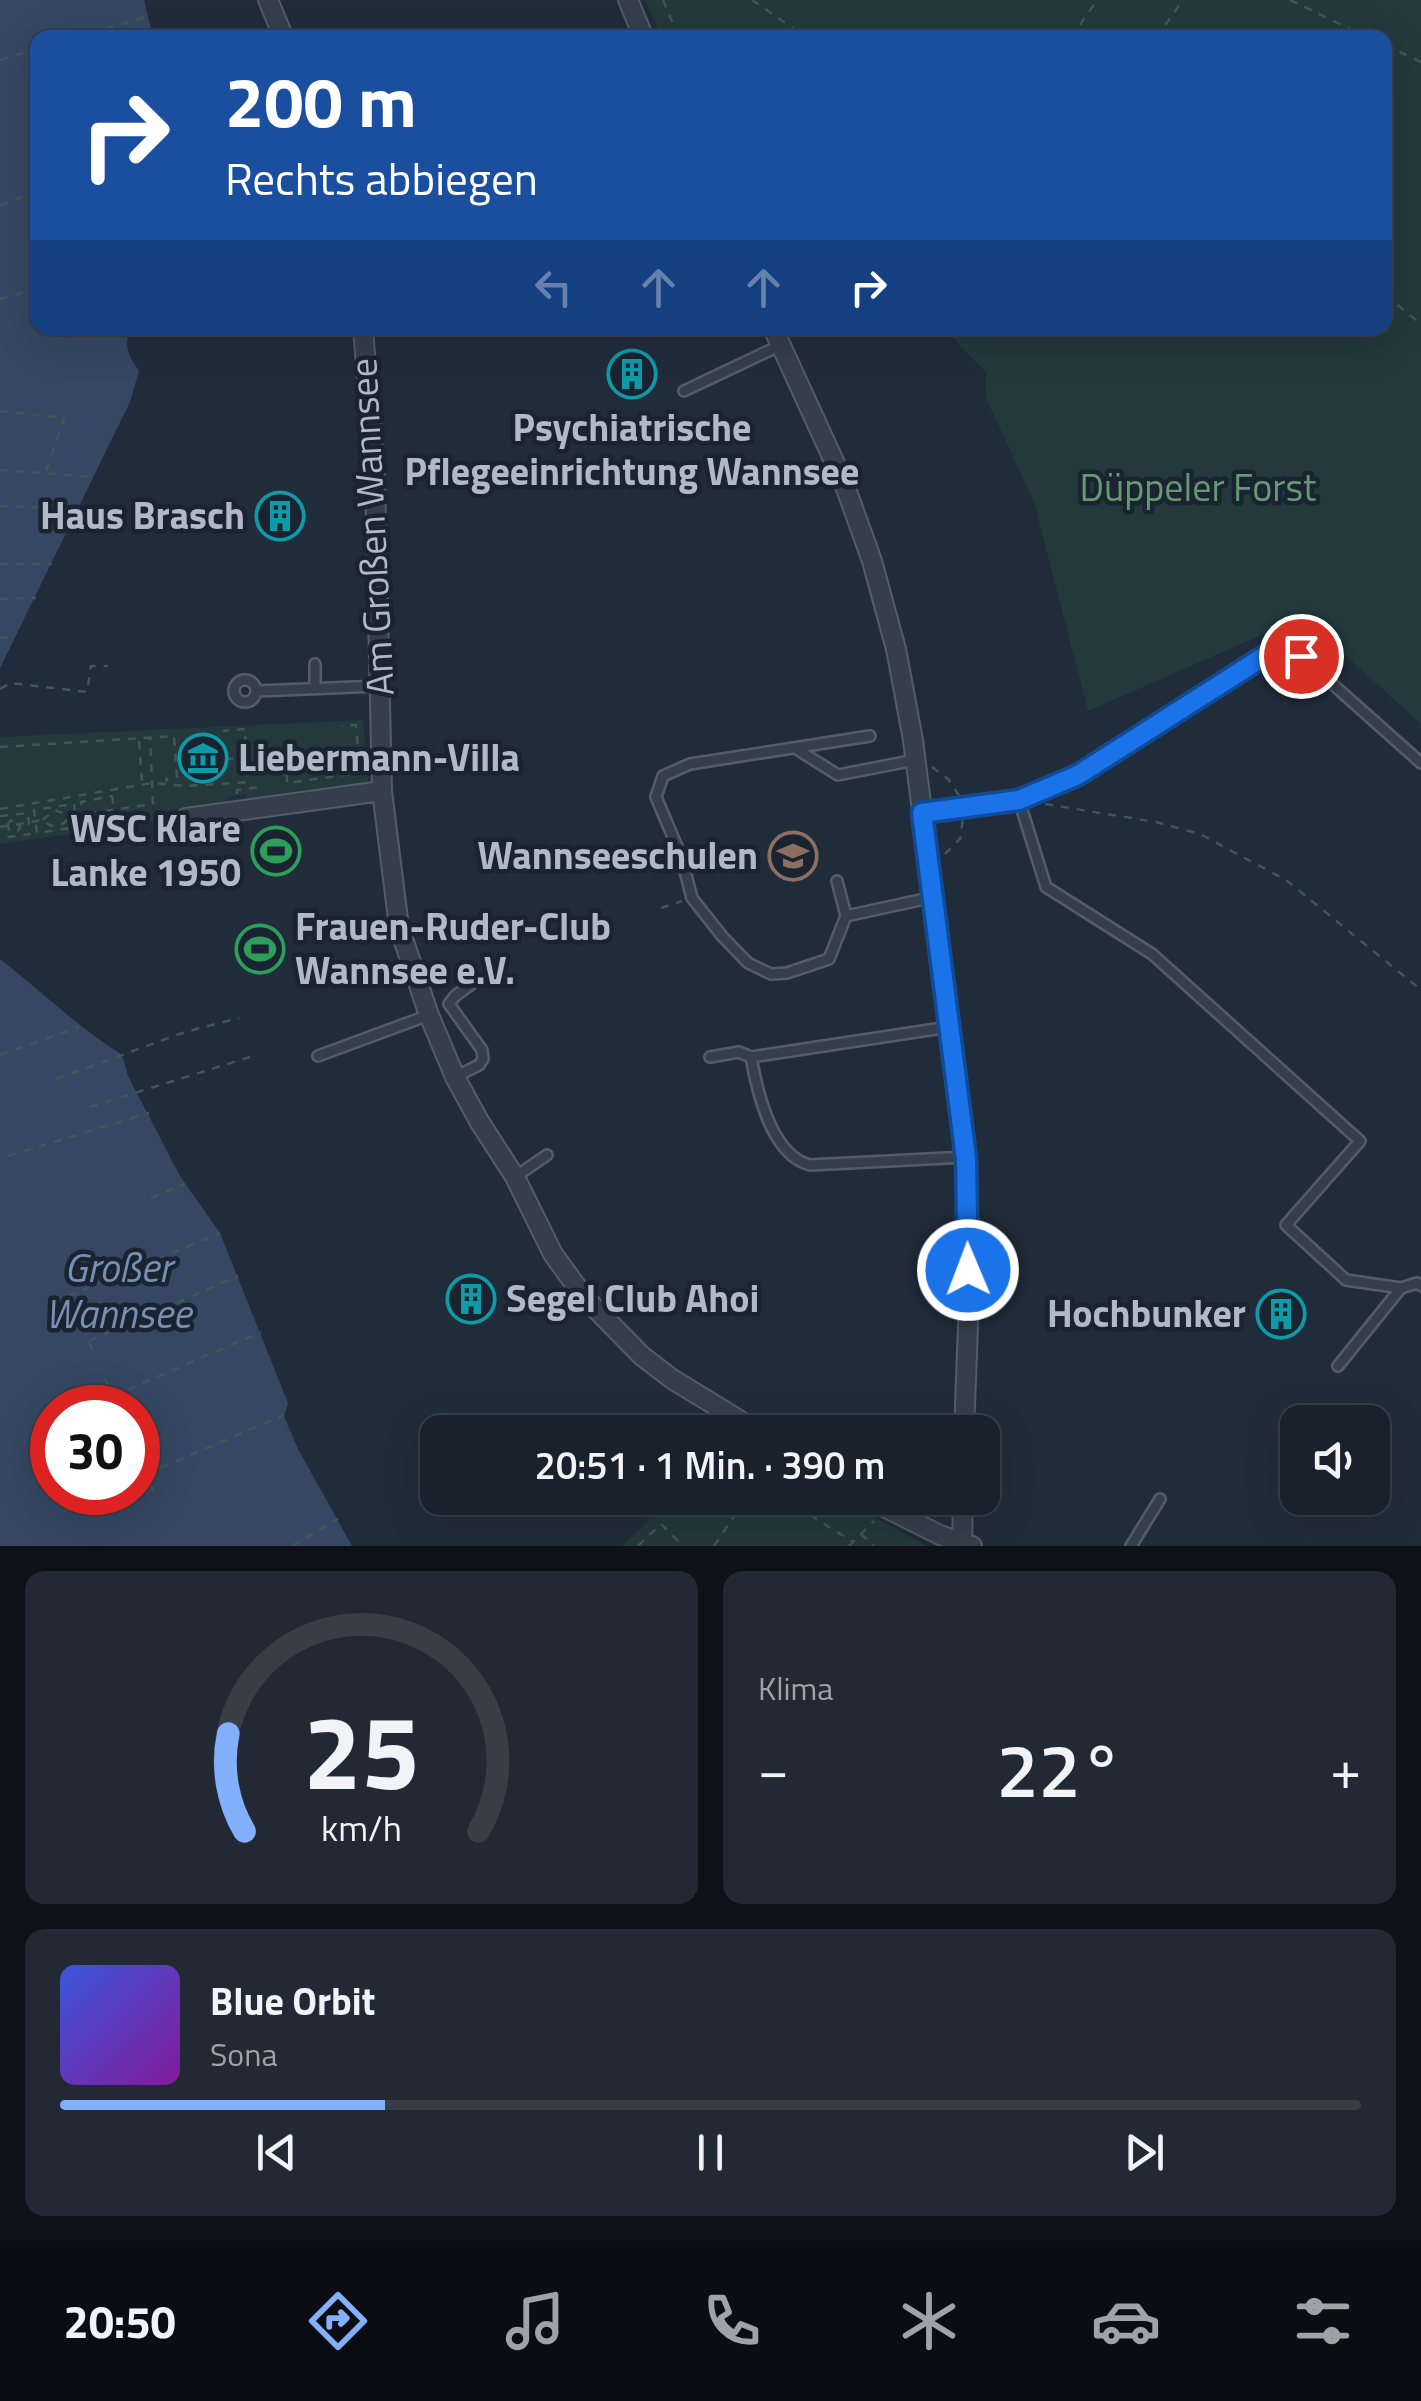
<!DOCTYPE html>
<html lang="de">
<head>
<meta charset="utf-8">
<style>
  body { margin:0; font-family:"Titillium Web",sans-serif; background:#222934; color:#f1f3f6; height:100vh; display:flex; flex-direction:column; font-size:38px; white-space:nowrap }
  * { box-sizing:border-box; margin:0 }
  p { font-size:32px; color:#9fa3a9 }
  .icon { flex:none; width:55px; height:55px; fill:none; stroke:currentColor; stroke-width:2; stroke-linecap:round; stroke-linejoin:round }
  .map { position:relative; height:1546px; overflow:hidden }
  .drawer { display:flex; flex-direction:column; gap:25px; padding:25px; background:#0e1218; flex:1 }
  .drawer>* { flex:none }
  .top-card { position:absolute; left:30px; top:30px; width:1362px; height:305px; border-radius:20px; box-shadow:0 10px 40px #0002,0 0 0 2px #373e48; background:#1a4fa0; color:#fff; overflow:hidden }
  .controls { position:absolute; left:1280px; top:1405px; display:grid; gap:20px }
  .controls a { display:grid; place-items:center; width:110px; height:110px; border-radius:20px; background:#19212c; box-shadow:0 10px 40px #0002,0 0 0 2px #373e48; font-size:50px }
  .speed { position:absolute; left:30px; top:1385px; display:flex; gap:20px; font-size:50px; font-weight:700; text-align:center }
  .speed>* { display:grid; place-content:center; width:130px; height:130px; border-radius:50%; background:#19212c; box-shadow:0 10px 40px #0002,0 0 0 2px #373e48; line-height:1 }
  .speed .limit { border:15px solid #d22; background:#fff; color:#111 }
  .pin { position:absolute; display:grid; place-items:center; width:85px; height:85px; color:#fff; margin:-42px; border:5px solid #fff; border-radius:50%; box-shadow:0 2px 10px #0007 }
  .me { position:absolute; width:110px; margin:-55px; rotate:359deg; stroke-linejoin:round; filter:drop-shadow(0 0 8px #0008) }
  .turn { display:flex; align-items:center; gap:35px; height:210px; padding:0 30px; font-size:45px }
  .turn .icon { width:130px; height:130px; stroke-width:2.5 }
  .turn b { display:block; font-size:70px; line-height:85px }
  .lanes { display:flex; align-items:center; height:95px; padding:0 30px; background:#0003; justify-content:center; gap:50px; direction:ltr }
  .lanes .off { opacity:.35 }
  .big { font-size:75px; font-weight:600; line-height:1.1 }
  .drawer .card { flex:1; display:flex; flex-direction:column; justify-content:center; gap:15px; min-width:0; padding:0 35px; border-radius:20px; background:#222934 }
  .drawer .dial { align-items:center; gap:0 }
  .dial svg { height:260px; overflow:visible; fill:none; stroke:#373e48; stroke-width:7; stroke-linecap:round; text-anchor:middle }
  .dial text { fill:#f1f3f6; stroke:none }
  .song { display:flex; align-items:center; gap:30px }
  .cover { width:120px; height:120px; border-radius:15px; background:linear-gradient(135deg,hsl(230 70% 55%),hsl(290 70% 35%)) }
  .played { height:10px; border-radius:5px; background:linear-gradient(90deg,#82b0fa 25%,#373e48 25%) }
  .keys { display:flex; justify-content:space-around; direction:ltr }
  .heat { display:flex; justify-content:space-between; align-items:center; font-size:55px; direction:ltr }
  .drawer .tiles { flex:1; display:grid; gap:25px; grid-template-columns:1fr 1fr }
  .card:last-child { grid-column:span 2 }
  .trip { position:absolute; left:420px; top:1415px; width:580px; height:100px; border-radius:20px; background:#19212c; box-shadow:0 10px 40px #0002,0 0 0 2px #373e48; font-weight:600; line-height:100px; text-align:center }
  .tabs { display:flex; height:160px; justify-content:space-around; align-items:center; background:#0a0d12; color:#9fa3a9 }
  .tabs .icon { width:70px; height:70px }
  .tabs .on { color:#82b0fa }
  .tabs b { font-size:45px; color:#f1f3f6 }
  .map>svg:first-child { display:block }
  .green { fill:#23393c }
  .water { fill:#354763; fill-rule:evenodd }
  .lines { fill:none; stroke-linecap:round; stroke-linejoin:round }
  .lane-casing { stroke:#535c69; stroke-width:14 }
  .street-casing { stroke:#535c69; stroke-width:22 }
  .path { stroke:#415659; stroke-width:2.5; stroke-dasharray:8 8; stroke-linecap:butt }
  .lane { stroke:#353e4b; stroke-width:9 }
  .street { stroke:#353e4b; stroke-width:18 }
  .route-casing { stroke:#114b97; stroke-width:25 }
  .route { stroke:#1a73e8; stroke-width:18 }
  .labels { text-anchor:middle; stroke-width:9; stroke-linejoin:round; paint-order:stroke }
  .poi-label { font-size:38px; font-weight:bold; fill:#b0b9c7; stroke:#1a2330; text-anchor:end }
  .park-label { font-size:38px; fill:#669972; stroke:#1a2330 }
  .street-label { font-size:38px; fill:#b0b9c7; stroke:#1a2330 }
  .water-label { font-size:40px; font-style:italic; fill:#778fb0; stroke:#1a2330 }
</style>
</head>
<body>
<div class="map">
<svg width="1421" height="1546" viewBox="0 0 1421 1546">
  <rect width="100%" height="100%" fill="#212c3b"/>
  <path class="green" d="M 645,0 L 1421,0 L 1421,724 L 1303,617 L 1088,711 L 1034,502 L 986,398 L 986,372 L 943,328 L 1385,328 L 1385,38 L 662,37 Z
    M 363,720 L 369,784 L 248,801 L 246,794 L 228,797 L 236,825 L 212,829 C 196,851 168,847 160,821 L 0,844 L 0,737 Z
    M 662,1498 L 839,1498 L 927,1546 L 621,1546 L 644,1526 Z"/>
  <path class="water" d="M 0,0 L 144,0 L 153,37 L 38,38 L 38,328 L 132,328 C 122,345 129,356 139,371 L 130,402 L 0,668 Z
    M 0,959 C 41,991 78,1027 122,1055 L 128,1076 L 180,1176 L 220,1233 L 288,1403 L 284,1416 L 298,1449 L 352,1546 L 0,1546 ZM 52,1408 L 138,1408 L 138,1492 L 52,1492 Z"/>
  <g class="lines">
    <g class="lane-casing">
      <path id="lane" d="M 684,391 L 781,345
        M 315,664 L 315,689
        M234 691a11 11 0 1 1 22 0a11 11 0 1 1-22 0Z
        M 257,691 L 379,686
        M 795,748 L 838,775 L 915,760
        M 1421,763 L 1301,656 L 1288,649 L 1274,650 L 1078,775 L 1019,800 L 1046,887 L 1152,954 L 1360,1141 L 1286,1225 L 1346,1280 L 1401,1288 L 1417,1283 L 1421,1286
        M 923,813 L 1019,800
        M 837,881 L 846,916 L 934,897
        M 846,916 L 829,959 L 787,973 L 771,974 L 748,963 L 722,936 L 692,898 L 681,856 L 656,797 L 663,776 L 690,764 L 870,736
        M 318,1056 L 429,1015
        M 710,1057 L 739,1052 L 751,1057 L 949,1027
        M 751,1057 C 757,1091 771,1155 810,1165 L 966,1157
        M 455,1077 L 479,1065 L 483,1059 L 482,1050 L 449,1004 L 455,996 L 477,980
        M 515,1177 L 547,1155
        M 1338,1366 L 1401,1288
        M 1131,1546 L 1160,1499"/>
    </g>
    <g class="street-casing">
      <path id="street" d="M 268,0 L 284,38
        M 628,0 L 644,38
        M 363,328 L 375,480 L 382,791 L 399,927 L 429,1015 L 455,1077 L 479,1121 L 515,1177 L 553,1254 L 585,1298 L 642,1356 L 672,1379 L 759,1432
        M 773,328 L 844,483 L 872,561 L 896,649 L 913,740 L 966,1157 L 969,1299 L 964,1432
        M 186,818 L 382,791
        M 866,1498 L 940,1535 L 972,1546
        M 962,1543 L 963,1498"/>
    </g>
    <path class="path" d="M 663,0 L 679,38
      M 752,0 L 807,38
      M 1290,0 L 1369,38
      M 75,38 L 148,16
      M 1071,38 L 1097,0
      M 1156,38 L 1183,0
      M 1385,45 L 1421,62
      M 0,60 L 38,49
      M 0,205 L 38,191
      M 1385,295 L 1421,324
      M 0,299 L 38,288
      M 0,411 L 64,418 L 45,474
      M 0,470 L 95,477
      M 0,506 L 80,509
      M 0,564 L 52,564
      M 0,599 L 36,598
      M 0,638 L 16,637
      M 0,689 L 11,683 L 87,692 L 91,666 L 108,666
      M 139,741 L 142,782
      M 0,747 L 174,736 L 177,777 L 166,779 L 167,782
      M 225,759 L 358,750
      M 932,767 L 948,779 L 960,797
      M 283,774 L 287,774 L 286,755
      M 287,774 L 287,783 L 360,773 L 356,725 L 342,726
      M 237,794 L 237,790 L 260,787 L 259,783
      M 112,796 L 116,822 L 85,827 L 81,802 Z
      M 74,804 L 77,827 L 37,833 L 34,810 Z
      M 1045,804 L 1156,822 L 1200,834 L 1286,880 L 1421,990
      M 0,809 L 152,783 L 186,786 L 248,782 L 245,729 L 223,731
      M 0,816 L 28,813 L 30,834 L 0,838
      M8 826a6 6 0 1 1 12 0a6 6 0 1 1-12 0Z
      M 43,820 L 54,810 L 69,815
      M 0,827 L 43,820 C 51,830 64,827 70,816 L 153,804 L 150,738
      M 945,854 L 960,839 L 963,818
      M 661,908 L 682,901
      M 0,1055 L 79,1027
      M 56,1079 L 185,1032 L 239,1018
      M 90,1107 L 250,1057
      M 8,1156 L 149,1113
      M 151,1198 L 184,1184
      M 68,1296 L 220,1233
      M 83,1328 L 95,1356
      M 89,1341 L 238,1276
      M 105,1379 L 118,1408
      M 113,1396 L 261,1332
      M 138,1456 L 155,1495
      M 146,1474 L 284,1415
      M 783,1498 L 853,1542
      M 861,1534 L 874,1546
      M 292,1546 L 338,1519
      M 638,1546 L 661,1524 L 683,1546
      M 714,1546 L 746,1498
      M 849,1546 L 874,1521"/>
    <use href="#lane" class="lane"/>
    <use href="#street" class="street"/>
  </g>
  <g class="lines">
    <g class="route-casing">
      <path id="route" d="M 968,1270 L 966,1158 L 922,813 L 1019,800 L 1078,775 L 1274,650 L 1288,650 L 1301,656"/>
    </g>
    <use href="#route" class="route"/>
  </g>
  <defs>
    <g id="building-ring" transform="scale(2.5)"><circle r="9.5" fill="#1a2330" stroke="#0f9aa8" stroke-width="1.5"/><path d="M-4-6H4V6H1V3H-1V6H-4ZM-2.5-4.3h1.7v1.8h-1.7ZM.8-4.3h1.7v1.8H.8ZM-2.5-1h1.7V.8h-1.7ZM.8-1h1.7V.8H.8Z" fill="#0f9aa8"/></g>
    <g id="museum-ring" transform="scale(2.5)"><circle r="9.5" fill="#1a2330" stroke="#0f9aa8" stroke-width="1.5"/><path d="M0-6L6-3V-2H-6V-3ZM-5-1h2V3h-2ZM-1-1h2V3h-2ZM3-1h2V3H3ZM-6 4H6V6H-6Z" fill="#0f9aa8"/></g>
    <g id="stadium-ring" transform="scale(2.5)"><circle r="9.5" fill="#1a2330" stroke="#2e9e5b" stroke-width="1.5"/><path d="M0-5a6.5 5 0 1 0 0 10a6.5 5 0 1 0 0-10ZM-3.5-1.8h7v3.6h-7Z" fill="#2e9e5b"/></g>
    <g id="university-ring" transform="scale(2.5)"><circle r="9.5" fill="#1a2330" stroke="#8d6e63" stroke-width="1.5"/><path d="M0-5L7-2L0 1L-7-2ZM-4 1L0 2.5L4 1V4Q0 6-4 4Z" fill="#8d6e63"/></g>
  </defs>
  <g fill-rule="evenodd">
    <use href="#building-ring" x="632" y="374"/>
    <use href="#building-ring" x="280" y="516"/>
    <use href="#museum-ring" x="203" y="758"/>
    <use href="#stadium-ring" x="276" y="851"/>
    <use href="#university-ring" x="793" y="856"/>
    <use href="#stadium-ring" x="260" y="949"/>
    <use href="#building-ring" x="471" y="1299"/>
    <use href="#building-ring" x="1281" y="1314"/>
  </g>
  <g class="labels">
    <g class="poi-label">
      <text x="632" y="441" text-anchor="middle">Psychiatrische<tspan x="632" dy="44">Pflegeeinrichtung Wannsee</tspan></text>
      <text x="245" y="529">Haus Brasch</text>
      <text x="238" y="771" text-anchor="start">Liebermann-Villa</text>
      <text x="241" y="842">WSC Klare<tspan x="241" dy="44">Lanke 1950</tspan></text>
      <text x="758" y="869">Wannseeschulen</text>
      <text x="295" y="940" text-anchor="start">Frauen-Ruder-Club<tspan x="295" dy="44">Wannsee e.V.</tspan></text>
      <text x="506" y="1312" text-anchor="start">Segel Club Ahoi</text>
      <text x="1246" y="1327">Hochbunker</text>
    </g>
    <g class="park-label">
      <text x="1198" y="501">Düppeler Forst</text>
    </g>
    <g class="street-label">
      <text transform="translate(372 527) rotate(-93)" y="13">Am Großen Wannsee</text>
    </g>
    <g class="water-label">
      <text x="118" y="1282">Großer<tspan x="118" dy="46">Wannsee</tspan></text>
    </g>
  </g>
</svg>
<div class="controls">
<a><svg class="icon" aria-label="sound" viewBox="0 0 24 24"><path d="M4 9h4l5-4v14l-5-4H4zM17 9q2 3 0 6"/></svg></a>
</div>
<div class="speed"><div class="limit">30</div></div>
<div class="pin" style="left:1301px;top:656px;background:#d93025"><svg class="icon" aria-label="arrive" viewBox="0 0 24 24"><path d="M6 21V4h12l-3 4 3 4H6"/></svg></div>
<svg class="me" style="left:968px;top:1270px" viewBox="-20 -20 40 40"><circle r="17" fill="#1a73e8" stroke="#fff" stroke-width="3"/><path d="M0-11L8 9 0 5-8 9z" fill="#fff"/></svg>
<div class="trip">20:51 · 1 Min. · 390 m</div>
<div class="top-card">
<div class="turn"><svg class="icon" aria-label="right" viewBox="0 0 24 24"><path d="M7 20v-9h11M14 6l5 5-5 5"/></svg><div><b>200 m</b>Rechts abbiegen</div></div>
<div class="lanes"><svg class="icon off" aria-label="left" viewBox="0 0 24 24"><path d="M17 20v-9H6M10 6l-5 5 5 5"/></svg><svg class="icon off" aria-label="ahead" viewBox="0 0 24 24"><path d="M12 20V5M6 11l6-6 6 6"/></svg><svg class="icon off" aria-label="ahead" viewBox="0 0 24 24"><path d="M12 20V5M6 11l6-6 6 6"/></svg><svg class="icon" aria-label="right" viewBox="0 0 24 24"><path d="M7 20v-9h11M14 6l5 5-5 5"/></svg></div>
</div>
</div>
<section class="drawer">
<div class="tiles">
<div class="card dial"><svg viewBox="0 0 100 80">
<path d="M14 69A42 42 0 1 1 86 69"/>
<path d="M14 69A42 42 0 0 1 9 39" stroke="#82b0fa"/>
<text x="50" y="56" font-size="32" font-weight="700">25</text>
<text x="50" y="72" font-size="11">km/h</text>
</svg></div>
<div class="card"><p>Klima</p>
<div class="heat"><a>−</a><b class="big">22°</b><a>+</a></div>
</div>
<div class="card">
<div class="song"><i class="cover"></i><div><b>Blue Orbit</b><p>Sona</p></div></div>
<div class="played"></div>
<div class="keys"><svg class="icon" aria-label="previous" viewBox="0 0 24 24"><path d="M18 5L8 12l10 7zM5 5v14"/></svg><svg class="icon" aria-label="pause" viewBox="0 0 24 24"><path d="M8 5v14M16 5v14"/></svg><svg class="icon" aria-label="next" viewBox="0 0 24 24"><path d="M6 5l10 7-10 7zM19 5v14"/></svg></div>
</div>
</div>
</section>
<nav class="tabs">
<b>20:50</b>
<svg class="icon on" aria-label="directions" viewBox="0 0 24 24"><path d="M12 3l9 9-9 9-9-9zM9 14v-3h6M13 9l2 2-2 2"/></svg>
<svg class="icon" aria-label="music" viewBox="0 0 24 24"><path d="M9 18V5l10-2v13"/><circle cx="6" cy="18" r="3"/><circle cx="16" cy="16" r="3"/></svg>
<svg class="icon" aria-label="phone" viewBox="0 0 24 24"><path d="M5 4h4l2 5-3 2q2 4 5 5l2-3 5 2v4C11 20 4 13 5 4z"/></svg>
<svg class="icon" aria-label="climate" viewBox="0 0 24 24"><path d="M12 3v18M4 7l16 10M4 17L20 7"/></svg>
<svg class="icon" aria-label="car" viewBox="0 0 24 24"><path d="M5 17H2v-5l4-1 3-4h7l3 4 3 1v5h-3M9 17h6M6 11h13"/><circle cx="7" cy="17" r="2"/><circle cx="17" cy="17" r="2"/></svg>
<svg class="icon" aria-label="filters" viewBox="0 0 24 24"><path d="M4 7h16M4 17h16"/><circle cx="9" cy="7" r="2"/><circle cx="15" cy="17" r="2"/></svg>
</nav>
</body>
</html>
